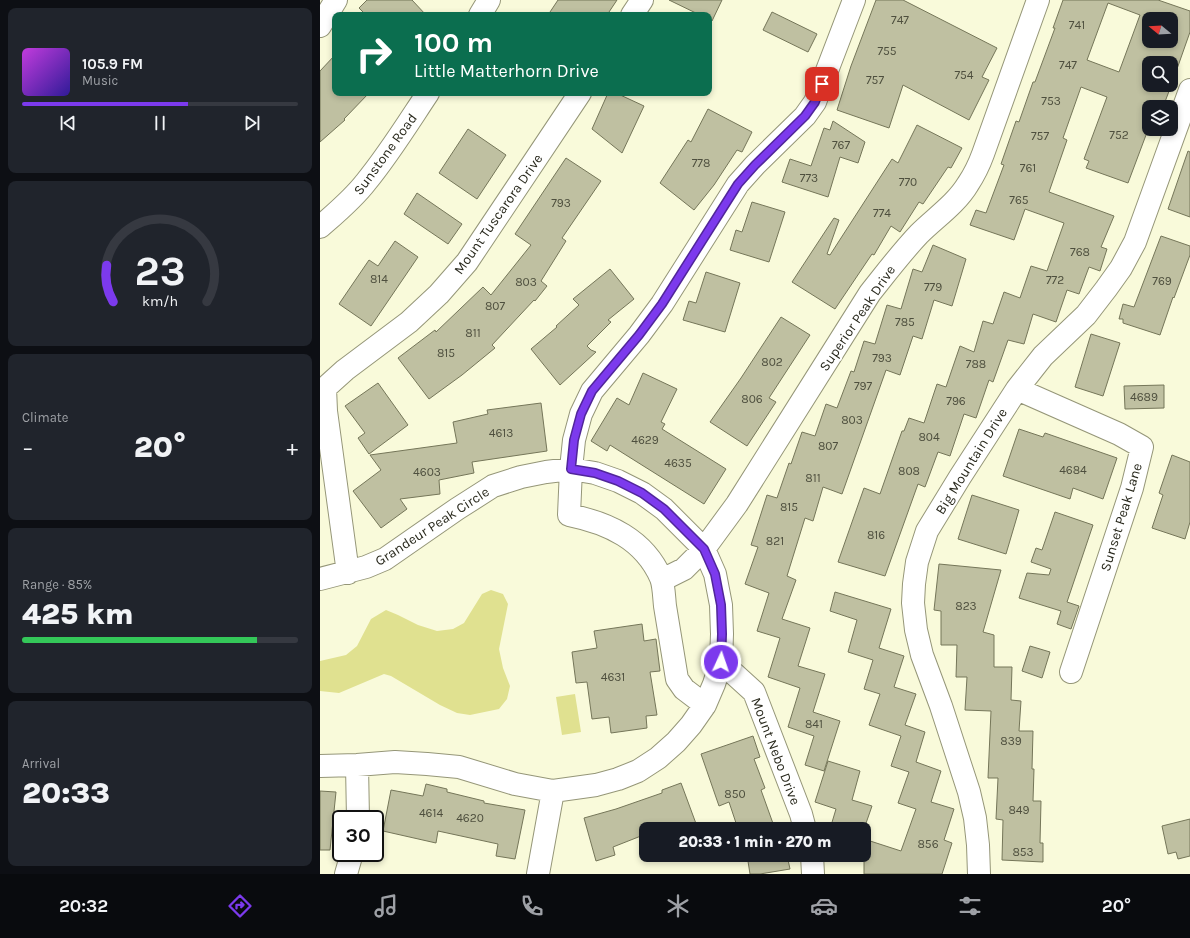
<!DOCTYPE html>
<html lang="en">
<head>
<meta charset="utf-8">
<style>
  body { margin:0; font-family:Karla,sans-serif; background:#20242c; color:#f1f3f6; height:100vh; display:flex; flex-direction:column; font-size:15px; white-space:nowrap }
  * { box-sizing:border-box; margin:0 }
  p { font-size:13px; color:#9ea1a6 }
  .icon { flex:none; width:22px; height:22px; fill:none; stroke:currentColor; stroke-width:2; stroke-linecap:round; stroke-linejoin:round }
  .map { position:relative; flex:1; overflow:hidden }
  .details { display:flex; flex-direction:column; gap:8px; padding:8px; background:#0d0f14; width:320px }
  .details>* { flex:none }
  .guide { position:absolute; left:12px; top:12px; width:380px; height:84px; border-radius:8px; box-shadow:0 2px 6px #0003; background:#0b6e4f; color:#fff; overflow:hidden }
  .needle { width:26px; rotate:288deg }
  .tools { position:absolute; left:822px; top:12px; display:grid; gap:8px }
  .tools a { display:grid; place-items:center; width:36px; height:36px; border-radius:8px; background:#171b24; box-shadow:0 2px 6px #0003; font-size:20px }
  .speed { position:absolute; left:12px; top:810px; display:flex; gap:8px; font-size:20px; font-weight:700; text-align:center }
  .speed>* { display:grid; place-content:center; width:52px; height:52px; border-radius:50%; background:#171b24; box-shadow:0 2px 6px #0003; line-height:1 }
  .speed .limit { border:2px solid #111; border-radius:6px; background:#fff; color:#111 }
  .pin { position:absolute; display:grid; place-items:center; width:34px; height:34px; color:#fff; margin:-17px; border-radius:8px; box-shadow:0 2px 6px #0006 }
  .me { position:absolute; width:44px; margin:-22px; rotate:3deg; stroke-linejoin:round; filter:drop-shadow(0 0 3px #0008) }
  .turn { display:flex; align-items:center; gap:14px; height:84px; padding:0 16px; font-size:18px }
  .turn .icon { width:52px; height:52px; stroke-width:2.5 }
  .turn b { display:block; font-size:28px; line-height:34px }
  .big { font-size:30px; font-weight:800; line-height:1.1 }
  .details .card { flex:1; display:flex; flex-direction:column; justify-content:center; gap:6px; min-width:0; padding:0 14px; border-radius:8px; background:#20242c }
  .details .dial { align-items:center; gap:0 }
  .dial svg { height:104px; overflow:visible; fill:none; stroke:#363941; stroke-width:7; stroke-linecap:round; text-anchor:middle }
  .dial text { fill:#f1f3f6; stroke:none }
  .song { display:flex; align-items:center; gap:12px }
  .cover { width:48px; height:48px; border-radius:6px; background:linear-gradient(135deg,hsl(290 70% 55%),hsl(250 70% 35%)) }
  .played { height:4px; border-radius:2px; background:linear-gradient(90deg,#7c3aed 60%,#363941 60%) }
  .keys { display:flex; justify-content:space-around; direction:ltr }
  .heat { display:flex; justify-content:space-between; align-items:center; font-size:22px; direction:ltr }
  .charge { height:6px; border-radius:3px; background:linear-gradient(90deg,#34c759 85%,#363941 0) }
  .trip { position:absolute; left:319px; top:822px; width:232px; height:40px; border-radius:8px; background:#171b24; box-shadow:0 2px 6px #0003; font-weight:800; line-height:40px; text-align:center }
  .tab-bar { display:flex; height:64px; justify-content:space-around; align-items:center; background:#090b0e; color:#9ea1a6 }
  .tab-bar .icon { width:28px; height:28px }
  .tab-bar .on { color:#7c3aed }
  .tab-bar b { font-size:18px; color:#f1f3f6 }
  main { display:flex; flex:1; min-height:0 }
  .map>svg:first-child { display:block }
  .water { fill:#e0e190 }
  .building { fill:#bfc0a1; stroke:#757659; fill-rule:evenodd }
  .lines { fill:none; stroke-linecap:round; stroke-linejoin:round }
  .minor-casing { stroke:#959678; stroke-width:24 }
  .minor { stroke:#fff; stroke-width:22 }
  .route-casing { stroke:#51269a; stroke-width:10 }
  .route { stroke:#7c3aed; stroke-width:7 }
  .labels { text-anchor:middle; stroke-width:4; stroke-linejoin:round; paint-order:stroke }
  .number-label { font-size:12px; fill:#4e4f3e }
  .street-label { font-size:14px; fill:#29291d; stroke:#fff }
</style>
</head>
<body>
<main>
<section class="details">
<div class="card">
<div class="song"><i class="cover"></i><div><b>105.9 FM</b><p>Music</p></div></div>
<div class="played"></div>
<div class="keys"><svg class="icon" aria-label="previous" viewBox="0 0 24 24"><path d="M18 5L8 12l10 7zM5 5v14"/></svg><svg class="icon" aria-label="pause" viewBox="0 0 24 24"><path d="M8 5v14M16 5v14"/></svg><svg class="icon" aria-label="next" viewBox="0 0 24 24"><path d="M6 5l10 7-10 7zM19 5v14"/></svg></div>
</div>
<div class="card dial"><svg viewBox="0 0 100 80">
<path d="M14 69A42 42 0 1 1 86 69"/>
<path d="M14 69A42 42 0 0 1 9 41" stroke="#7c3aed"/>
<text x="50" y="56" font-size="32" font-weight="700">23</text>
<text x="50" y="72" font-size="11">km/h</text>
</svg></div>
<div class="card"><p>Climate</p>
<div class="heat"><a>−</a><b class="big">20°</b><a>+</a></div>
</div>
<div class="card"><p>Range · 85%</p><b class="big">425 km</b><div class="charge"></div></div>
<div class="card"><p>Arrival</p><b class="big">20:33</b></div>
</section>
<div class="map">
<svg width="870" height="874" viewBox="0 0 870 874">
  <rect width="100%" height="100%" fill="#f9fada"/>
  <path class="water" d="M 171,590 L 183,594 L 188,604 L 179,649 L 183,668 L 190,686 L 187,699 L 179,709 L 150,715 L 137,713 L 120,705 L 71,676 L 64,674 L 19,693 L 0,691 L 0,661 L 26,655 L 37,646 L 51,619 L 66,610 L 78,615 L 98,625 L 117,631 L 133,629 L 144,623 L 162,594 Z
    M 255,694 L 261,732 L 242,735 L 236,697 Z"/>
  <path class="building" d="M 47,0 L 92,0 L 106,15 L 46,15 L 39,8 Z
    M 238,0 L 297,0 L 287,15 L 228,15 Z
    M 349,0 L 402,0 L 392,21 L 389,19 L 389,15 L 380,15 Z
    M 556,0 L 583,0 L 677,48 L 662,77 L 669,80 L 649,120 L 583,85 L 569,128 L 517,110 L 531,66 Z
    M 743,0 L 838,0 L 870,11 L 870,32 L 851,86 L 843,107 L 829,107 L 829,127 L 808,183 L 766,168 L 769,161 L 764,159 L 787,97 L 761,87 L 743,138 L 747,140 L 729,192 L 794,216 L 781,247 L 787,249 L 780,271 L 769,267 L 759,294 L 747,290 L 736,322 L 713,314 L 704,344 L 688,340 L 673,382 L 669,380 L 656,418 L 644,414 L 630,456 L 618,452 L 605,487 L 598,484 L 565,576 L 518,562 L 544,488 L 560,494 L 582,431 L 584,431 L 589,418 L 604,423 L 617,384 L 626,387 L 640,346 L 654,352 L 663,321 L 673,324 L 684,292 L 700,298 L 711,266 L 727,271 L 744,223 L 705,209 L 694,240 L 650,225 L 656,210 L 666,213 L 684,165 L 681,164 L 696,121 L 699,122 L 713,82 L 715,82 L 735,28 L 733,28 ZM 788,3 L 820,15 L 799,72 L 767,60 ZM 829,19 L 851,19 L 851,41 L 829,41 ZM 829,63 L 851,63 L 851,85 L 829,85 Z
    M 452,12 L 497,34 L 488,52 L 443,30 Z
    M 15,55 L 15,93 L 49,93 L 24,119 L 25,120 L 0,142 L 0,71 Z
    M 288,93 L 296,93 L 324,106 L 302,153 L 272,129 Z
    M 388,109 L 432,132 L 422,152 L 417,150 L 394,185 L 374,210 L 340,183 L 368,140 L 371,142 Z
    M 513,121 L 545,142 L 538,163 L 520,157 L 508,197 L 462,182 L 470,159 L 491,166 L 504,128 L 510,130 Z
    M 597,125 L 642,148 L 631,168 L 628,167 L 603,204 L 599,202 L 580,232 L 571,226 L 554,255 L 552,254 L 515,309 L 472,282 L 514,218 L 519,220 L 507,254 L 510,255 L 572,159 L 578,163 Z
    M 148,129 L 186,155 L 157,199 L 119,173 Z
    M 868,151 L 870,152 L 870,217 L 848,209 Z
    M 246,158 L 281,181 L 242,238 L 246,241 L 221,281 L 227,286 L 215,301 L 214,300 L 172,345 L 175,348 L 142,375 L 109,399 L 78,358 L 115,330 L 116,332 L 163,287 L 171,295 L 211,245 L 195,234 Z
    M 97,193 L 142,224 L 128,244 L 84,214 Z
    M 432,202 L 465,212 L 449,262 L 410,250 L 416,230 L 422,232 Z
    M 841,236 L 870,246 L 870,255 L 854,298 L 853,297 L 840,335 L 803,323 L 803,319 L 799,319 L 803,304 L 814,307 Z
    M 75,241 L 98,257 L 51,326 L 19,304 L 49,260 L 58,266 Z
    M 613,245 L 646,259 L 632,306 L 614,300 L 602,339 L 593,336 L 580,375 L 566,370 L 522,494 L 503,487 L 493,521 L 485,518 L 467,576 L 476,580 L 462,619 L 490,628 L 478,666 L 505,674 L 493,712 L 520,721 L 504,771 L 485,765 L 494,736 L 468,727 L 480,688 L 448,677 L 460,638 L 437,631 L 449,593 L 425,584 L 438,547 L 431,545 L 447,495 L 457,498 L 469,463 L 471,464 L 482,432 L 495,436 L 506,404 L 517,408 L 531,371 L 534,372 L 544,341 L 555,344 L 567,305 L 581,309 L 593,269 L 602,272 Z
    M 290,269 L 314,299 L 288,320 L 291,322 L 267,346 L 271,350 L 276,352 L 240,385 L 211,349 L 237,327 L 236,326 L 259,305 L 253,299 Z
    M 386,272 L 420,283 L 405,332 L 363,320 L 369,301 L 376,303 Z
    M 461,317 L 490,335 L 449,398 L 456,402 L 427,446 L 390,422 L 421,378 Z
    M 771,334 L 800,343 L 783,396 L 755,387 Z
    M 323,373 L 357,389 L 341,422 L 345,424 L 342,429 L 406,469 L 384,504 L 290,445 L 287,451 L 271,441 L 297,398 L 309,405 Z
    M 58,383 L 88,425 L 49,454 L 38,438 L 45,433 L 25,406 Z
    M 844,385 L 844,408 L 805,409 L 804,386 Z
    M 221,403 L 227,451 L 152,462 L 154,473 L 119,480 L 120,494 L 80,499 L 87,509 L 61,528 L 33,491 L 61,470 L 50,455 L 137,443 L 133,422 L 168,414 L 167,410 Z
    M 699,429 L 723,437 L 725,433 L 797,458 L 783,499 L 753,488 L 750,499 L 683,476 Z
    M 852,455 L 870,462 L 870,522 L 865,539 L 832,528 L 843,495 L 839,493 Z
    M 652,495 L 699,510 L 686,554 L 638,539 Z
    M 735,512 L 773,525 L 747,602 L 759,606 L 751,629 L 737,624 L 741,611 L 699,598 L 707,573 L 729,575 L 731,569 L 711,562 L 716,548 L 722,550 Z
    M 619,564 L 681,570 L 663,632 L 674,635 L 674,667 L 692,667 L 691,700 L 701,701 L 699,731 L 713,731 L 712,769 L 714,769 L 713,801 L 721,801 L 720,843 L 723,843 L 723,862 L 682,860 L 683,820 L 676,819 L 678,778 L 668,778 L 671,711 L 645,710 L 647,677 L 636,677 L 637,645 L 621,645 L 621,611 L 614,610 Z
    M 515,592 L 571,609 L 559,648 L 584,656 L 574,687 L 596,694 L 585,725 L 605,732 L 596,762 L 621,771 L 611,802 L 634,809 L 624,840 L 632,843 L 622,874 L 544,874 L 544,839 L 581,851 L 596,809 L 578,803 L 589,772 L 571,766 L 581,736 L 549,725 L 560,694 L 544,689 L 553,660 L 528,652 L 537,620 L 510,611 Z
    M 322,624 L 324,641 L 336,639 L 340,671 L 330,672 L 337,715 L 326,716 L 327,728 L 291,733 L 289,717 L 272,719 L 267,682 L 256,683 L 252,652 L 277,648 L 274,631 Z
    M 710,646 L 730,652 L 722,678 L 702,671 Z
    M 433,736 L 440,757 L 434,759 L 445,788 L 441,790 L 455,829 L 418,829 L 409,802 L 399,806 L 381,754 Z
    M 508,761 L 540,771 L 532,800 L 552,806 L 544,829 L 510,829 L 516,809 L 495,802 Z
    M 361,783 L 378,829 L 326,829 L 326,834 L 293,847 L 295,855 L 276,861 L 264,818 L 296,809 L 342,793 L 342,790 Z
    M 106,784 L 127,789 L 127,792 L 164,801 L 164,803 L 205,810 L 195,859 L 176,856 L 178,844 L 118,831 L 116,843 L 63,831 L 71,790 L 103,796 Z
    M 0,791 L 16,792 L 10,850 L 0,850 Z
    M 870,819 L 870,856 L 858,859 L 856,852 L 848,854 L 842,826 Z
    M 427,855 L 467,855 L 470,869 L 440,874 L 430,874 Z"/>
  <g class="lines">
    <g class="minor-casing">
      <path id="minor" d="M 160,15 L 169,0
        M 312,15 L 322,0
        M 0,26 L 16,0
        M 0,227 C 16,213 33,199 46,182 C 69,154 88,123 108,93
        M 697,389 L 799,434 L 822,447 L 812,488 L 751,672
        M 28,573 L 6,411 L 5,388 L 25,370 L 89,322 L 119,294 L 147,262 L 260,93
        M 0,579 L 46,567 L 65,559 L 137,509 L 173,486 L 201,477 L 226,472 L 251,469 L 275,473 L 298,481 L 322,493 L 344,509 L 384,549 L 395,574 L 401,605 L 402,634 L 401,662 L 394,684 L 385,705 L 371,725 L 356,742 L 338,758 L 318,771 L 298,779 L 276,785 L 233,791 L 195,784 L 139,767 L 107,764 L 75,762 L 37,765 L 0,766
        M 342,580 L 364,569 L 384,549 L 417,504 L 550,293 C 566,273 581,253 599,234 C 615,218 636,204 648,184 C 654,175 659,165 663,154 L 718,0
        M 401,662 L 434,692 L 481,814 L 485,829
        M 385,705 L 364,689 L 357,679 C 353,654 349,630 345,606 C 344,597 344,586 341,578 C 324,539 288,523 249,515 L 251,469 L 254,440 L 261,414 L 272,391 L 319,335 L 342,304 L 418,184 L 435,165 L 485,116 L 495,102 L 534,0
        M 37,765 L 38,819
        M 492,855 L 493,874
        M 26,874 L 32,853
        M 218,874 L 233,791
        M 659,874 L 658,845 L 655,818 L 649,792 L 621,706 L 602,655 L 596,630 L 593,603 L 594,584 L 597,562 L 607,531 L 640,477 L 697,389 L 723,356 L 766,315 L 786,289 L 801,268 L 815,242 L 870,90"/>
    </g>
    <use href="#minor" class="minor"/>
  </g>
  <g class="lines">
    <g class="route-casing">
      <path id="route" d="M 401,662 L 402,634 L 401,605 L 395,574 L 384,549 L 344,509 L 322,493 L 298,481 L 275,473 L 251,469 L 254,440 L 261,414 L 272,391 L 319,335 L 342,304 L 418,184 L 435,165 L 485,116 L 495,102 L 502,84"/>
    </g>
    <use href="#route" class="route"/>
  </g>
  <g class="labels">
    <g class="number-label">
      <text x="580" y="24">747</text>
      <text x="757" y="29">741</text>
      <text x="567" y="55">755</text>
      <text x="748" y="69">747</text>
      <text x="644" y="79">754</text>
      <text x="555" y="84">757</text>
      <text x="731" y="105">753</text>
      <text x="799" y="139">752</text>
      <text x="720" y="140">757</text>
      <text x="521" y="149">767</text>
      <text x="381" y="167">778</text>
      <text x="708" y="172">761</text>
      <text x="489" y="182">773</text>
      <text x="588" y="186">770</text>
      <text x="699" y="204">765</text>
      <text x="241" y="207">793</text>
      <text x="562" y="217">774</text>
      <text x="760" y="256">768</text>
      <text x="59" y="283">814</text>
      <text x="735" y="284">772</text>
      <text x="842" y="285">769</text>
      <text x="206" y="286">803</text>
      <text x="613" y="291">779</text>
      <text x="175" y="310">807</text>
      <text x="585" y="326">785</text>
      <text x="153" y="337">811</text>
      <text x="126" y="357">815</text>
      <text x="562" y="362">793</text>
      <text x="452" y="366">802</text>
      <text x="656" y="368">788</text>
      <text x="543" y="390">797</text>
      <text x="824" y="401">4689</text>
      <text x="432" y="403">806</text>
      <text x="636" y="405">796</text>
      <text x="532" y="424">803</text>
      <text x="181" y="437">4613</text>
      <text x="609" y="441">804</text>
      <text x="325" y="444">4629</text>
      <text x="508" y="450">807</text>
      <text x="358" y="467">4635</text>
      <text x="753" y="474">4684</text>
      <text x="589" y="475">808</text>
      <text x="107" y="476">4603</text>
      <text x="493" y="482">811</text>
      <text x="469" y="511">815</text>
      <text x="556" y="539">816</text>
      <text x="455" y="545">821</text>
      <text x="646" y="610">823</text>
      <text x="293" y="681">4631</text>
      <text x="494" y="728">841</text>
      <text x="691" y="745">839</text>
      <text x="415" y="798">850</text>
      <text x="699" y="814">849</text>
      <text x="111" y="817">4614</text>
      <text x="150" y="822">4620</text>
      <text x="608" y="848">856</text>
      <text x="703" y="856">853</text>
    </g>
    <g class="street-label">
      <text transform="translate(65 154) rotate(-54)" y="5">Sunstone Road</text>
      <text transform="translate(178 214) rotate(-55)" y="5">Mount Tuscarora Drive</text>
      <text transform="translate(537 318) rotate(-56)" y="5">Superior Peak Drive</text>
      <text transform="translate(651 461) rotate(-58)" y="5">Big Mountain Drive</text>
      <text transform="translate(801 517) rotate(-73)" y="5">Sunset Peak Lane</text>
      <text transform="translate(112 526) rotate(-33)" y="5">Grandeur Peak Circle</text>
      <text transform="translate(456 751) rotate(69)" y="5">Mount Nebo Drive</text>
    </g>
  </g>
</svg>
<div class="tools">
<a><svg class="needle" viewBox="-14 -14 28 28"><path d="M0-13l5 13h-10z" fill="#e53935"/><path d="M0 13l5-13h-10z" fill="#9ea1a6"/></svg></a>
<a><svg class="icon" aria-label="search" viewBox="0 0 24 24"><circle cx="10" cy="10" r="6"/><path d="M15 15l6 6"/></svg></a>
<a><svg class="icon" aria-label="layers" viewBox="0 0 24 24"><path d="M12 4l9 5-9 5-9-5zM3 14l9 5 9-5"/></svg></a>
</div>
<div class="speed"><div class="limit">30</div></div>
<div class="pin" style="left:502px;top:84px;background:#d93025"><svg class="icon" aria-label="arrive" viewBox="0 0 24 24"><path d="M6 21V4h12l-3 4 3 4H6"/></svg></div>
<svg class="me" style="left:401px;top:662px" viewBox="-20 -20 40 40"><circle r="17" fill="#7c3aed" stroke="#fff" stroke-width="3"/><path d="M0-11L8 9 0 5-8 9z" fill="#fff"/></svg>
<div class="trip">20:33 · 1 min · 270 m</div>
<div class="guide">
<div class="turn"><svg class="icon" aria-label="right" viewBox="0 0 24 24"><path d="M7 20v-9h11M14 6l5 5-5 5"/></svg><div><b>100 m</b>Little Matterhorn Drive</div></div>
</div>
</div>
</main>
<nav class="tab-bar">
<b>20:32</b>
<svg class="icon on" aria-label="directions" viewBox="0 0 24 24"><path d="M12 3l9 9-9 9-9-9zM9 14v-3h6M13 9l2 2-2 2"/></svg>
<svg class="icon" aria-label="music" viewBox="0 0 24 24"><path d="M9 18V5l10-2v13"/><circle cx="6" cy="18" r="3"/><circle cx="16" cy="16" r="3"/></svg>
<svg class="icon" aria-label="phone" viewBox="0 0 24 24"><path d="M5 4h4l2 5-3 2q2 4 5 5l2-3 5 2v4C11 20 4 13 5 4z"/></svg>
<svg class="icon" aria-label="climate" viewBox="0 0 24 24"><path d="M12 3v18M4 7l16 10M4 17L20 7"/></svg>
<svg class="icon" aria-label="car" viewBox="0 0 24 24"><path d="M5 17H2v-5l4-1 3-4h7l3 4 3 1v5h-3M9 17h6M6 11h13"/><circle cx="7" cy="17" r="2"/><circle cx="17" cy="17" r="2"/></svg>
<svg class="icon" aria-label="filters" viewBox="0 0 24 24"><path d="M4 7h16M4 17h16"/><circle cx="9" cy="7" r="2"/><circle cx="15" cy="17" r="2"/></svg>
<b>20°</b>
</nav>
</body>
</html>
